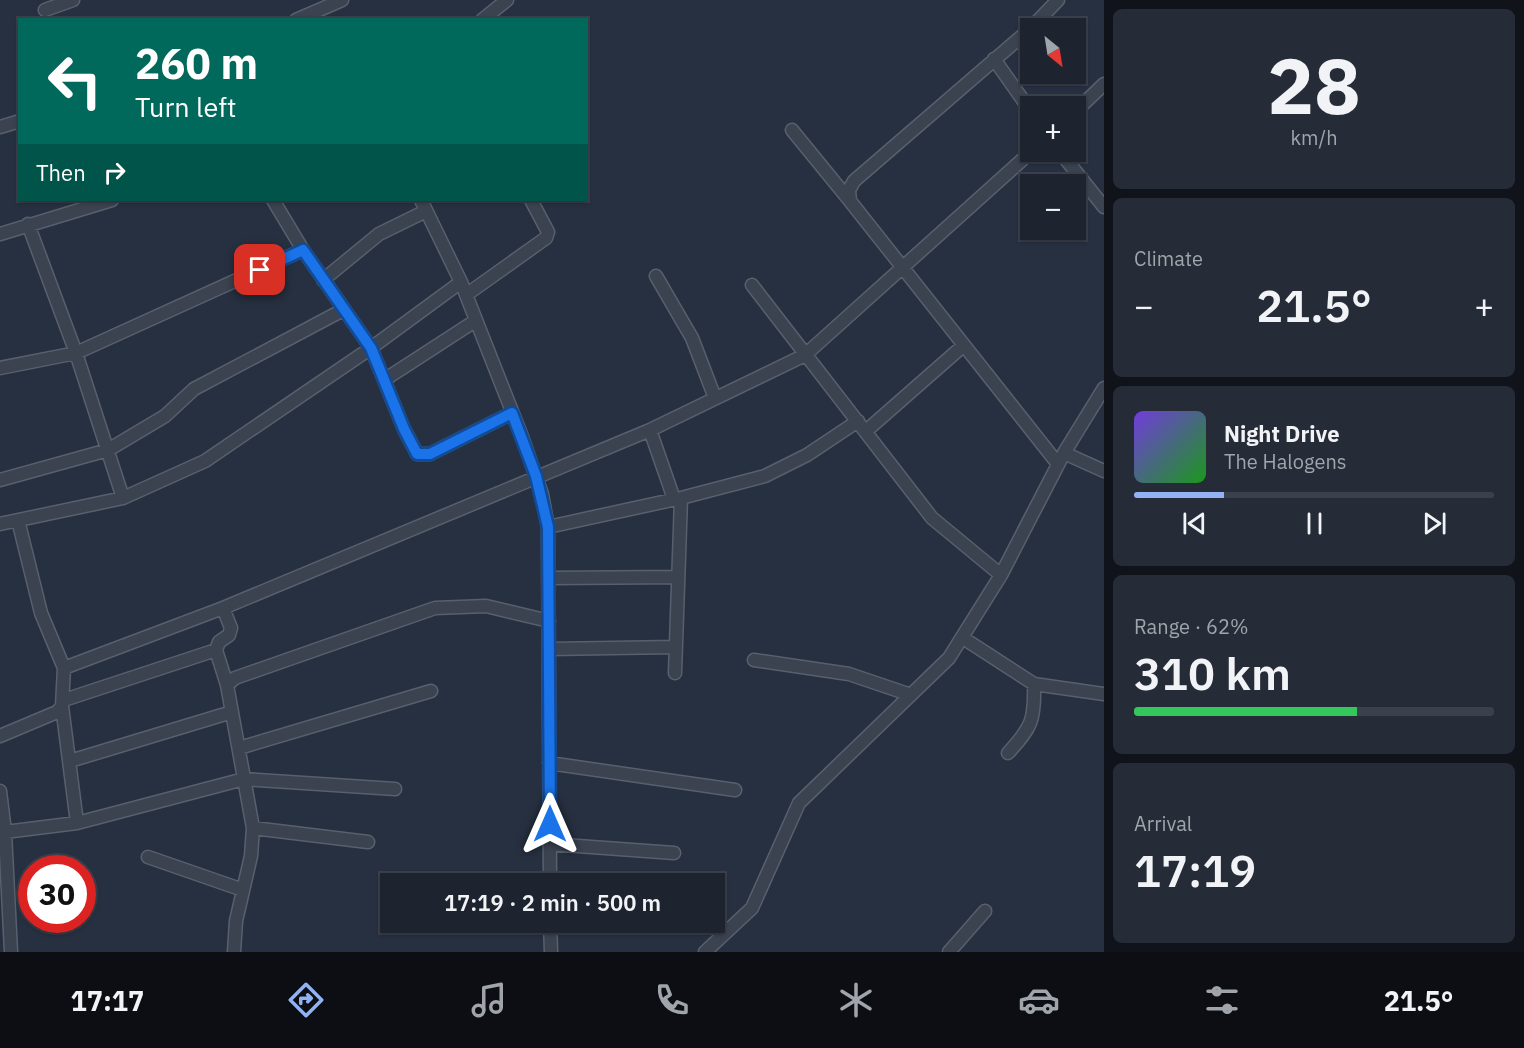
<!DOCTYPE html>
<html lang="en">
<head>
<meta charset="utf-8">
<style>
  body { margin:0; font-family:"IBM Plex Sans",sans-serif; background:#252c38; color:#f1f3f6; height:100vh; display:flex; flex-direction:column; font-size:22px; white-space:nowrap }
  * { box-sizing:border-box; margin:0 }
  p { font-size:20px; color:#a0a4ab }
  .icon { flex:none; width:33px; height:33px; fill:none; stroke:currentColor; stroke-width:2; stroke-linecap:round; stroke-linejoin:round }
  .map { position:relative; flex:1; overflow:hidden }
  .side { display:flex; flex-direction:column; gap:9px; padding:9px; background:#10141a; width:420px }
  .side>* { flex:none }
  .guide { position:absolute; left:18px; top:18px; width:570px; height:183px; border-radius:0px; box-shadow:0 2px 4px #0004,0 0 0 2px #3b414c; background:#00695c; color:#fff; overflow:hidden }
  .needle { width:39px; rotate:150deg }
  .tools { position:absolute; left:1020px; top:18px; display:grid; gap:12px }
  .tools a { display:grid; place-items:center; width:66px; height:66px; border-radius:0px; background:#1d2430; box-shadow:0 2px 4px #0004,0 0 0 2px #3b414c; font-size:30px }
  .speed { position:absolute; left:18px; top:855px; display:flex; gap:12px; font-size:30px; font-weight:700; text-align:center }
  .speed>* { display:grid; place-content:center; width:78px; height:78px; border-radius:50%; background:#1d2430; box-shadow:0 2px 4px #0004,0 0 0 2px #3b414c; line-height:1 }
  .speed .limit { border:9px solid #d22; background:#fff; color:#111 }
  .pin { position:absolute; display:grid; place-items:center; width:51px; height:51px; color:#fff; margin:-26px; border-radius:12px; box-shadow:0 3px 9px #0006 }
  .me { position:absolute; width:66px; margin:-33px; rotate:0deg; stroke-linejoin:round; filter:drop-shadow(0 0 4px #0008) }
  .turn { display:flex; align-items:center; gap:21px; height:126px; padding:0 18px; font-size:27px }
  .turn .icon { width:78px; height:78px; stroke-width:2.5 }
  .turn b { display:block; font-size:42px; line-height:51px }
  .then { display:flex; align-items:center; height:57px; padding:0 18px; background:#0003; gap:12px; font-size:22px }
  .big { font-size:45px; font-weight:600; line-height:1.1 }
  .side .tile { flex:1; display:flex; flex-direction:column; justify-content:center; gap:9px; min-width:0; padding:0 21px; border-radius:9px; background:#252c38 }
  .side .dial { align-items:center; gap:0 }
  .dial b { font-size:78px; line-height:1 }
  .song { display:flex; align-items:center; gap:18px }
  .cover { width:72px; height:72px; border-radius:9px; background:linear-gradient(135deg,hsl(260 70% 55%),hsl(120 70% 35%)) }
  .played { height:6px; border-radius:3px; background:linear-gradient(90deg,#92b2f4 25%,#3b414c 25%) }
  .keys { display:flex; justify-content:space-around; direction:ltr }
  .heat { display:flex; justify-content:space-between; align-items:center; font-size:33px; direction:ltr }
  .charge { height:9px; border-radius:4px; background:linear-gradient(90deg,#34c759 62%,#3b414c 0) }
  .trip { position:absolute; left:380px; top:873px; width:345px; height:60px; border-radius:0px; background:#1d2430; box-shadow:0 2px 4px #0004,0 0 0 2px #3b414c; font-weight:600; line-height:60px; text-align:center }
  .menu { display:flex; height:96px; justify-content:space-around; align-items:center; background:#0c0e13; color:#a0a4ab }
  .menu .icon { width:42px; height:42px }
  .menu .on { color:#92b2f4 }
  .menu b { font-size:27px; color:#f1f3f6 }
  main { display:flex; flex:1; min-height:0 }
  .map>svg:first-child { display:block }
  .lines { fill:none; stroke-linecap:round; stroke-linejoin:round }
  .minor-casing { stroke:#58606d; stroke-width:15 }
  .minor { stroke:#3b4250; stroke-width:12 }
  .route-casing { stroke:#114b97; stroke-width:15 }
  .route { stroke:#1a73e8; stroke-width:10 }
</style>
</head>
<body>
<main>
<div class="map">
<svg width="1104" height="952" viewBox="0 0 1104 952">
  <rect width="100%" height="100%" fill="#273040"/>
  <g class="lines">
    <g class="minor-casing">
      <path id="minor" d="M 45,10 L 73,0
        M 296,20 L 342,0
        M 482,20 L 507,0
        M 1031,28 L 1058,0
        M 1030,29 L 854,181 L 849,190 L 850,201 L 1058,464
        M 994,59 L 1030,110
        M 1076,111 L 1104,84
        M 0,127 L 20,121
        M 792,130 L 850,201
        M 1060,152 L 1104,207
        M 273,200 L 303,250 L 371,348 L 404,429 L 417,454 L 430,454 L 512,413
        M 421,200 L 461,282 L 521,434 L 542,494 L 548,527 L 550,884
        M 28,224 L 76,353 L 123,498
        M 0,234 L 112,200
        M 656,276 L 692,338 L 715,398
        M 323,280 L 379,234 L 426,211
        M 752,285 L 932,518 L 1001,575
        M 466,295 L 546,238 L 548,232 L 531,200
        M 0,368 L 76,353 L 303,250
        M 384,380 L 475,321
        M 650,430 L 674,499
        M 866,431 L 964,345
        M 1064,453 L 1104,471
        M 0,480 L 108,450 L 165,416 L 194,389 L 343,310
        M 18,520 L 41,613 L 64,668
        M 0,524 L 123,498 L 205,461 L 371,348 L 461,282
        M 548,527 L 681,498 L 765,476 L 807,455 L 858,421
        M 549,578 L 678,577
        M 223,608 L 231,628 L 229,635 L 219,642 L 216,650 L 227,685 L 253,828 L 251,856 L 236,921 L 234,952
        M 963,638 L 1034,684 L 1104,694
        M 549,649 L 675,647
        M 754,660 L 849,674 L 911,695
        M 675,673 L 681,498
        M 227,685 L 235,678 L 435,608 L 486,606 L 549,621
        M 64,700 L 216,650
        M 62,706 L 77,823
        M 0,736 L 57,712 L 62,706 L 64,668 L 223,608 L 650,430 L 805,355 L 1031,152
        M 239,748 L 431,691
        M 1008,753 C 1032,727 1035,720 1034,684
        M 70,761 L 232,712
        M 549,763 L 735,790
        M 0,791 L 5,832 L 11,952
        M 253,828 L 368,842
        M 5,832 L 77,823 L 244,779 L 395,789
        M 550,844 L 674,853
        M 148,857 L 243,890
        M 550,922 L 551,952
        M 705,952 L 752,908 L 799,803 L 949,658 L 1001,575 L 1064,453 L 1104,388
        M 949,952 L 985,911"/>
    </g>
    <use href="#minor" class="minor"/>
  </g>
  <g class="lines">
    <g class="route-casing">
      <path id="route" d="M 260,270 L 303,250 L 371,348 L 404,429 L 417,454 L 430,454 L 512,413 L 536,476 L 548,527 L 550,824"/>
    </g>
    <use href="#route" class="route"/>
  </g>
</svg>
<div class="tools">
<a><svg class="needle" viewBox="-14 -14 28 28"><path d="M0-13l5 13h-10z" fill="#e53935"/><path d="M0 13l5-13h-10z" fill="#a0a4ab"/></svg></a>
<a>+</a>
<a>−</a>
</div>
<div class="speed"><div class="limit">30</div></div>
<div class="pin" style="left:260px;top:270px;background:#d93025"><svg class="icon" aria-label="arrive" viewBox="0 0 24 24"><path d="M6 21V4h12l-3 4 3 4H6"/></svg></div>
<svg class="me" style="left:550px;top:824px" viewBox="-20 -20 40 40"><path d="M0-17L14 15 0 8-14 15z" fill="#1a73e8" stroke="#fff" stroke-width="4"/></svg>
<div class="trip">17:19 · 2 min · 500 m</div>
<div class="guide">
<div class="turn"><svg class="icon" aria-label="left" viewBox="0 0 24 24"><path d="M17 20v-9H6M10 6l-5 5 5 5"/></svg><div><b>260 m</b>Turn left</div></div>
<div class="then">Then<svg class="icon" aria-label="right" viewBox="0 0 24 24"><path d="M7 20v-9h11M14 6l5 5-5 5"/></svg></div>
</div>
</div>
<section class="side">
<div class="tile dial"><b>28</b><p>km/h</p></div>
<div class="tile"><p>Climate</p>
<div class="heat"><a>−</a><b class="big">21.5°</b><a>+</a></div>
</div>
<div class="tile">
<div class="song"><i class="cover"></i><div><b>Night Drive</b><p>The Halogens</p></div></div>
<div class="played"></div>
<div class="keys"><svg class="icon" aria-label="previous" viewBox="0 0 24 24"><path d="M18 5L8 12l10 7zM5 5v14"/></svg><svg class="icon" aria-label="pause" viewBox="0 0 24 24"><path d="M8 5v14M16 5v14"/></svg><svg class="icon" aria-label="next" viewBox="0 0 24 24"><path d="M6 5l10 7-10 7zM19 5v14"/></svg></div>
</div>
<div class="tile"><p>Range · 62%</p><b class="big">310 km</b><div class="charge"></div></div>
<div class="tile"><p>Arrival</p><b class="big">17:19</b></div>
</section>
</main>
<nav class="menu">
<b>17:17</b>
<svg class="icon on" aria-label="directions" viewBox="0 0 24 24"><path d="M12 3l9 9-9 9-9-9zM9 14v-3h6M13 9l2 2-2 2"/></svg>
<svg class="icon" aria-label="music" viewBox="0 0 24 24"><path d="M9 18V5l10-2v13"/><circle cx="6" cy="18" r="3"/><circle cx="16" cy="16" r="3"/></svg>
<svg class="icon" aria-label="phone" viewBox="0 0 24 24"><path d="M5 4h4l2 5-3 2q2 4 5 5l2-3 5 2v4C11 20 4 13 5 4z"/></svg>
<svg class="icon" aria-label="climate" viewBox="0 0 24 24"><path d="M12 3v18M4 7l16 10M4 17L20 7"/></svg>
<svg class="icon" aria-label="car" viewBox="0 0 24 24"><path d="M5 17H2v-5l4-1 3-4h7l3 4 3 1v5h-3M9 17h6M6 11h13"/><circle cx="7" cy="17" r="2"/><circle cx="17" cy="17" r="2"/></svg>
<svg class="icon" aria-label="filters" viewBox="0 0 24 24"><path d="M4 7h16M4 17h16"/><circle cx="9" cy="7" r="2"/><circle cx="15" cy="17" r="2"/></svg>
<b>21.5°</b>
</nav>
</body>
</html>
